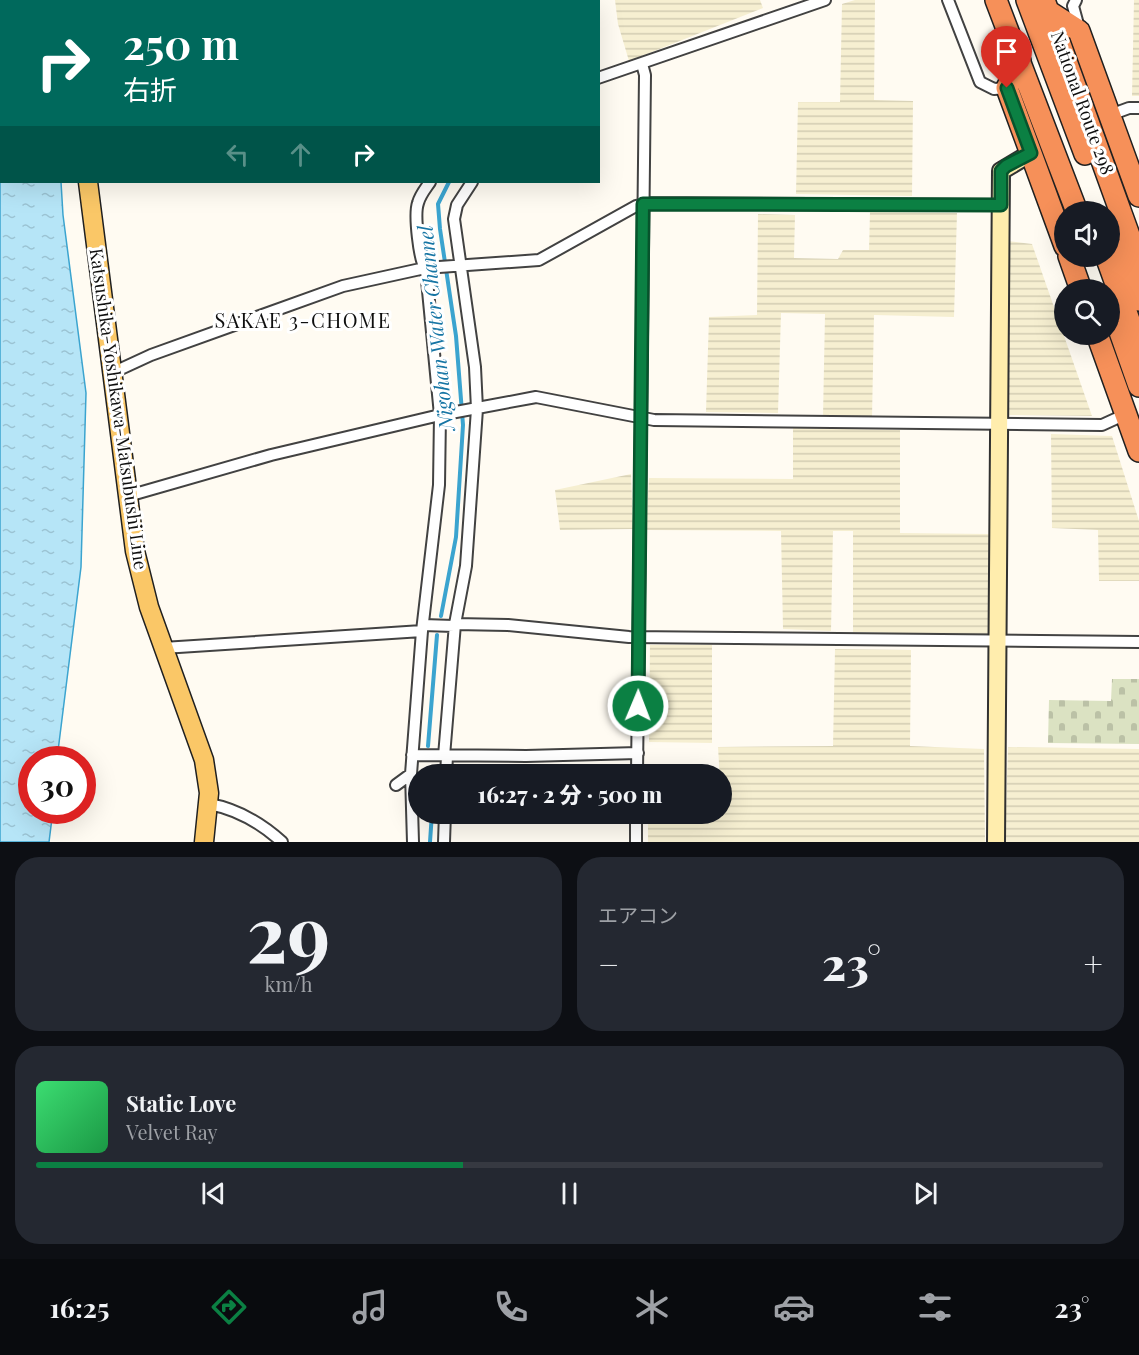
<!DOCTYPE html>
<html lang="ja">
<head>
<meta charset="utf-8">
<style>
  body { margin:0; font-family:"Playfair Display","Noto Sans JP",serif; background:#242831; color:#f1f3f6; height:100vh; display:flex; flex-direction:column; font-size:22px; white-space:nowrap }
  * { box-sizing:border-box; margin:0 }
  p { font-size:20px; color:#9ea1a6 }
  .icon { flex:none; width:33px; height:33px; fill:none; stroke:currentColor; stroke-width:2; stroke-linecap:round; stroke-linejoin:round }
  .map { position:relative; height:842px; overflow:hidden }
  .drawer { display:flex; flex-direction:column; gap:15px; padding:15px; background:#0d0f14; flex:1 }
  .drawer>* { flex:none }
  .top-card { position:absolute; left:0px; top:0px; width:600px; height:183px; box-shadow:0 6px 24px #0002; background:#00695c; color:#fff; overflow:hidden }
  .buttons { position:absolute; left:1054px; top:201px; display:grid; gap:12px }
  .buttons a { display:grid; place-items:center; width:66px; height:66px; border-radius:50%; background:#171b24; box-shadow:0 6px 24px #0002; font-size:30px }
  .speed { position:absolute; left:18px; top:746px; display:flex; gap:12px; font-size:30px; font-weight:700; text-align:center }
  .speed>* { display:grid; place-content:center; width:78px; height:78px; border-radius:50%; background:#171b24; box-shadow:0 6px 24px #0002; line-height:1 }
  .speed .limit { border:9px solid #d22; background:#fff; color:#111 }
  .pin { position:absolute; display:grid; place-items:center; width:51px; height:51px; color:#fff; margin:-62px -26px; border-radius:50% 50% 50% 0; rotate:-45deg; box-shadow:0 0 6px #0007 }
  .pin .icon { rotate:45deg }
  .me { position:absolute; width:66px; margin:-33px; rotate:1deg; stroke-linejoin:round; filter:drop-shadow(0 0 4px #0008) }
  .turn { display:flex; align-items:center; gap:21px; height:126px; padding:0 24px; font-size:27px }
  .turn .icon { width:78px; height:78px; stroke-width:2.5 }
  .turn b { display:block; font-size:42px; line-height:51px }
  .lanes { display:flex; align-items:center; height:57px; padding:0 24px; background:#0003; justify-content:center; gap:30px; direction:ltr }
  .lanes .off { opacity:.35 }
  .big { font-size:45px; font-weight:800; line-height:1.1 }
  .drawer .tile { flex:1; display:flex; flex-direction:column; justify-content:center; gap:9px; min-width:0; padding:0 21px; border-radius:24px; background:#242831 }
  .drawer .dial { align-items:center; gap:0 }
  .dial b { font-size:78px; line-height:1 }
  .song { display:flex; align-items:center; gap:18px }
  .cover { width:72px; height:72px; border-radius:9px; background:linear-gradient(135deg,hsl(140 70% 55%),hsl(140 70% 35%)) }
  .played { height:6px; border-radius:3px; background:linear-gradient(90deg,#0b8043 40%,#363941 40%) }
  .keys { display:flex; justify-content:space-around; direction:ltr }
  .heat { display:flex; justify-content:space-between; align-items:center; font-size:33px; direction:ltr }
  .drawer .tiles { flex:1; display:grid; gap:15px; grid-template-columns:1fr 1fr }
  .tile:last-child { grid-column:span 2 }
  .trip { position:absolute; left:408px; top:764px; width:324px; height:60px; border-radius:30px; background:#171b24; box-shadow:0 6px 24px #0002; font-weight:800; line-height:60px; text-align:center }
  .menu { display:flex; height:96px; justify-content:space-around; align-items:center; background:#090b0e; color:#9ea1a6 }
  .menu .icon { width:42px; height:42px }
  .menu .active { color:#0b8043 }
  .menu b { font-size:27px; color:#f1f3f6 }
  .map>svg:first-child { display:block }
  .farmland { fill:url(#farmland-rules) }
  .cemetery { fill:url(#cemetery-stones) }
  .water { fill:url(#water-ripples); stroke:#3ba4cf; stroke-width:1.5 }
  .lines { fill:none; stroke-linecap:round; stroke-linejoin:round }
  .stream { stroke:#3ba4cf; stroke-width:4 }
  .street-casing { stroke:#424242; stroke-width:14 }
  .secondary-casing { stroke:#313131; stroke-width:20 }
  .primary-casing { stroke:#202020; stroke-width:21 }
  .highway-casing { stroke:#202020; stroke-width:24 }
  .street { stroke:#fff; stroke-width:10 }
  .secondary { stroke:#ffedad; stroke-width:16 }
  .primary { stroke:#fac767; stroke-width:18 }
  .highway { stroke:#f69059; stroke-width:21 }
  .route-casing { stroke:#07532c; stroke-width:15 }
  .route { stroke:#0b8043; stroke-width:10 }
  .labels { text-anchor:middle; stroke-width:6; stroke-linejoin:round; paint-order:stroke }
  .street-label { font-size:18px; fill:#0f0f0f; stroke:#fff }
  .neighbourhood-label { font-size:20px; letter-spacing:1.5px; fill:#0f0f0f; stroke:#fff }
  .water-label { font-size:20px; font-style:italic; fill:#1675a4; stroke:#fff }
</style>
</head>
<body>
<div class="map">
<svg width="1139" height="842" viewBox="0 0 1139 842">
  <defs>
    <pattern id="farmland-rules" width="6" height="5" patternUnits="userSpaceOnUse" patternTransform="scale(1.5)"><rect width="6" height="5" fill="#f6efd1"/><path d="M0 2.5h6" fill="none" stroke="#d2ccb2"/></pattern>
    <pattern id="cemetery-stones" width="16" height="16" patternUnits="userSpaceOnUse" patternTransform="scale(1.5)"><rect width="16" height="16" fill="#dbe2c2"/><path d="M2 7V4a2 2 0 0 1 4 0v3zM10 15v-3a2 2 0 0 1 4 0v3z" fill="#bbc1a6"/></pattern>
    <pattern id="water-ripples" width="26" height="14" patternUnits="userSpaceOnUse" patternTransform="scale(1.5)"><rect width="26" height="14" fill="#b6e5f7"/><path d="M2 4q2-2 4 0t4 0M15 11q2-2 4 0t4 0" fill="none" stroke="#9bc3d3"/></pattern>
  </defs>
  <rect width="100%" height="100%" fill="#fffbf2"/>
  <path class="farmland" d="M 615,0 L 760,0 L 763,8 L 629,61 L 618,24 Z
    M 855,0 L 875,0 L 874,100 L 913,101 L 912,196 L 796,194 L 798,102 L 840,102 L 842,4 Z
    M 1134,0 L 1139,0 L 1139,96 L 1132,96 Z
    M 870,212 L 957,213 L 954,317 L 874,315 L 872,418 L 823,417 L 825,314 L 781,313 L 778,413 L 706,412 L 709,317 L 757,315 L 758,214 L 795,215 L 794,258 L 838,259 L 843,250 L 869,250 Z
    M 1008,241 L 1032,244 L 1092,416 L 1008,415 Z
    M 793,428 L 900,430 L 900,533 L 990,534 L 990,635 L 853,632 L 853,531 L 833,531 L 831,631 L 783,629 L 781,531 L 646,530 L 649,478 L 793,479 Z
    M 1051,434 L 1112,436 L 1139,521 L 1139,581 L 1099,581 L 1098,530 L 1052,528 Z
    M 631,474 L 633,529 L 560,530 L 555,490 Z
    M 650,645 L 712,645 L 712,743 L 649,742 Z
    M 835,649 L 911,650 L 910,746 L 984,749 L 985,842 L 648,842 L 648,813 L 722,813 L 718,747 L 833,746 Z
    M 1008,747 L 1139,749 L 1139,842 L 1005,842 Z"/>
  <path class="cemetery" d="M 1112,679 L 1139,679 L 1139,744 L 1048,743 L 1049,700 L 1111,701 Z"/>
  <path class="water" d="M 0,0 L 49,0 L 2,2 L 2,182 L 61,182 L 63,215 L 86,393 L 81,567 L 57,759 L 32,759 L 32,810 L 53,810 L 49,842 L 0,842 Z"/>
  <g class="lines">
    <path class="stream" d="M 561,2 L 562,0
      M 441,616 L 456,537 L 463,425 L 456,336 L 440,229 L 438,204 L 449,182
      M 428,746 L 437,635
      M 434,774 L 434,770
      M 430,842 L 432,813"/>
    <g class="street-casing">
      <path id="street" d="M 368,0 L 368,2
        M 948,0 L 980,82 L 994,89 L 1007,88
        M 1076,0 L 1073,6 L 1079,28
        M 143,2 L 150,0
        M 532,2 L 533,0
        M 577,2 L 578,0
        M 598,78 L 825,0
        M 1110,115 L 1129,108 L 1139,108
        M 112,373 L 151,355 L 343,286 L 425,268 L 539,260 L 636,206 L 648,203 L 1001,205
        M 128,496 L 271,455 L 440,415 L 536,397 L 654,420 L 1102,425 L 1126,414
        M 455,624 L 508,625 L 629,637 L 1139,642
        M 423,625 L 454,626
        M 163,648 L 422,631
        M 412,755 L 526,756 L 638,753
        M 444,756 L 455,624 L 466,566 L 477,409 L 475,367 L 454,219 L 457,205 L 472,182
        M 411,774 L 413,842
        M 446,774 L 447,757
        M 637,774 L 645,75 L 642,64
        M 396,785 L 411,774 L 422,631 L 439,485 L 440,415 L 426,270 C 419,261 414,214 418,203 C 420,195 426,188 430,182
        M 209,804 C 237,809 261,823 282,842
        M 444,842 L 445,813
        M 636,842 L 636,813"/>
    </g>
    <g class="secondary-casing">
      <path id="secondary" d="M 996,842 L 1001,171 L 1031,153"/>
    </g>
    <g class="primary-casing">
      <path id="primary" d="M 79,2 L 79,0
        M 88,182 L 135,551 L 149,607 L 204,760 L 209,793 L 204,842"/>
    </g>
    <g class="highway-casing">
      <path id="highway" d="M 996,0 L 1077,212
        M 1027,0 L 1085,154
        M 1044,0 L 1139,263
        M 1048,11 L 1079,31 L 1139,196
        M 1020,61 L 1007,88 L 1065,246
        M 1121,250 L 1139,300
        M 1069,256 L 1081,290
        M 1106,256 L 1139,348
        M 1120,332 L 1139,386
        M 1097,334 L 1139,451"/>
    </g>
    <use href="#street" class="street"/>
    <use href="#secondary" class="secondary"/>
    <use href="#primary" class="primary"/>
    <use href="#highway" class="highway"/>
  </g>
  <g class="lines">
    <g class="route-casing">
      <path id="route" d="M 638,706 L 643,204 L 1001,205 L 1001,171 L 1006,166 L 1031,153 L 1007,88"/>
    </g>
    <use href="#route" class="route"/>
  </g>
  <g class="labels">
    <g class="street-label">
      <text transform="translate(1082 103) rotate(70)" y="6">National Route 298</text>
      <text transform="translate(118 409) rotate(82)" y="6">Katsushika-Yoshikawa-Matsubushi Line</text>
    </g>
    <g class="neighbourhood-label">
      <text x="303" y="328">SAKAE 3-CHOME</text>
    </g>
    <g class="water-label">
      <text transform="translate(436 328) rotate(-96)" y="7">Nigohan Water Channel</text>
    </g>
  </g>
</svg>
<div class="buttons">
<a><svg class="icon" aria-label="sound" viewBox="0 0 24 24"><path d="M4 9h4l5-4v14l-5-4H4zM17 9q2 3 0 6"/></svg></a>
<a><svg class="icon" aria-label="search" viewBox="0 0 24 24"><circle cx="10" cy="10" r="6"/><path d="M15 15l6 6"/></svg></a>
</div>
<div class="speed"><div class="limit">30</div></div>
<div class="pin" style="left:1007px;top:88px;background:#d93025"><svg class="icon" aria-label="arrive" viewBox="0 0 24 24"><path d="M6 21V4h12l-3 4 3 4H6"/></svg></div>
<svg class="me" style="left:638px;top:706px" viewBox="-20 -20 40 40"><circle r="17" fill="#0b8043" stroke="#fff" stroke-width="3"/><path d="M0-11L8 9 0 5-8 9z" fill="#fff"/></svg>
<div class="trip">16:27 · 2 分 · 500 m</div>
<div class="top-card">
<div class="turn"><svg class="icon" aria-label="right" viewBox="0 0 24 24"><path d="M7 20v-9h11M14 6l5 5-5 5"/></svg><div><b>250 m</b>右折</div></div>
<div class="lanes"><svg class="icon off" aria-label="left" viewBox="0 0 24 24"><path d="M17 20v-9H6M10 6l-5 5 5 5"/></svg><svg class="icon off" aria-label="ahead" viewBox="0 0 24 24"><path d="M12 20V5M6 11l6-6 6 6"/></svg><svg class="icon" aria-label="right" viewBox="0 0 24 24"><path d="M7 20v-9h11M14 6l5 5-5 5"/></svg></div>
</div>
</div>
<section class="drawer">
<div class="tiles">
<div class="tile dial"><b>29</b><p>km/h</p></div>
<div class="tile"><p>エアコン</p>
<div class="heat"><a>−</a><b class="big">23°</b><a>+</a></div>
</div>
<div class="tile">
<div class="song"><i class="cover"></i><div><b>Static Love</b><p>Velvet Ray</p></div></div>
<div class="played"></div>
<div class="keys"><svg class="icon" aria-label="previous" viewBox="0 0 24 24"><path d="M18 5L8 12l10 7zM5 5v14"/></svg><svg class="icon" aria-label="pause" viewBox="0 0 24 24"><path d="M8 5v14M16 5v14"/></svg><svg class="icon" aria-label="next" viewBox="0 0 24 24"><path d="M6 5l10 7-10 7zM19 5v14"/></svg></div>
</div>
</div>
</section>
<nav class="menu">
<b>16:25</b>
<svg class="icon active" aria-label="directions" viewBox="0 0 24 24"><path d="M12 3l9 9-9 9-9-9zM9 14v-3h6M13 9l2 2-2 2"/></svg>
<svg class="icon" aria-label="music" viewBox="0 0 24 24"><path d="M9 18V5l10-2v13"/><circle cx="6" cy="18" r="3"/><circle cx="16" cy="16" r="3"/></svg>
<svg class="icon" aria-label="phone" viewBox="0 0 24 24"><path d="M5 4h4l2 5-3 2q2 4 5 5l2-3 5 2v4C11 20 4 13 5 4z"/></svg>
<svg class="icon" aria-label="climate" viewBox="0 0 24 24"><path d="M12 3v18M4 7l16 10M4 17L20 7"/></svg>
<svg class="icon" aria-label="car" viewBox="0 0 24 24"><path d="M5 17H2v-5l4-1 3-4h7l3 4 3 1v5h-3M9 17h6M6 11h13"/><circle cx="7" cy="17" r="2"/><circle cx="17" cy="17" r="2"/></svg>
<svg class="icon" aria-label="filters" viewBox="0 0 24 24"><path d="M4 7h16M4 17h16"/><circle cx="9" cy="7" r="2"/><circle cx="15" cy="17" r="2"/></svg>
<b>23°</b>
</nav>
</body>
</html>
